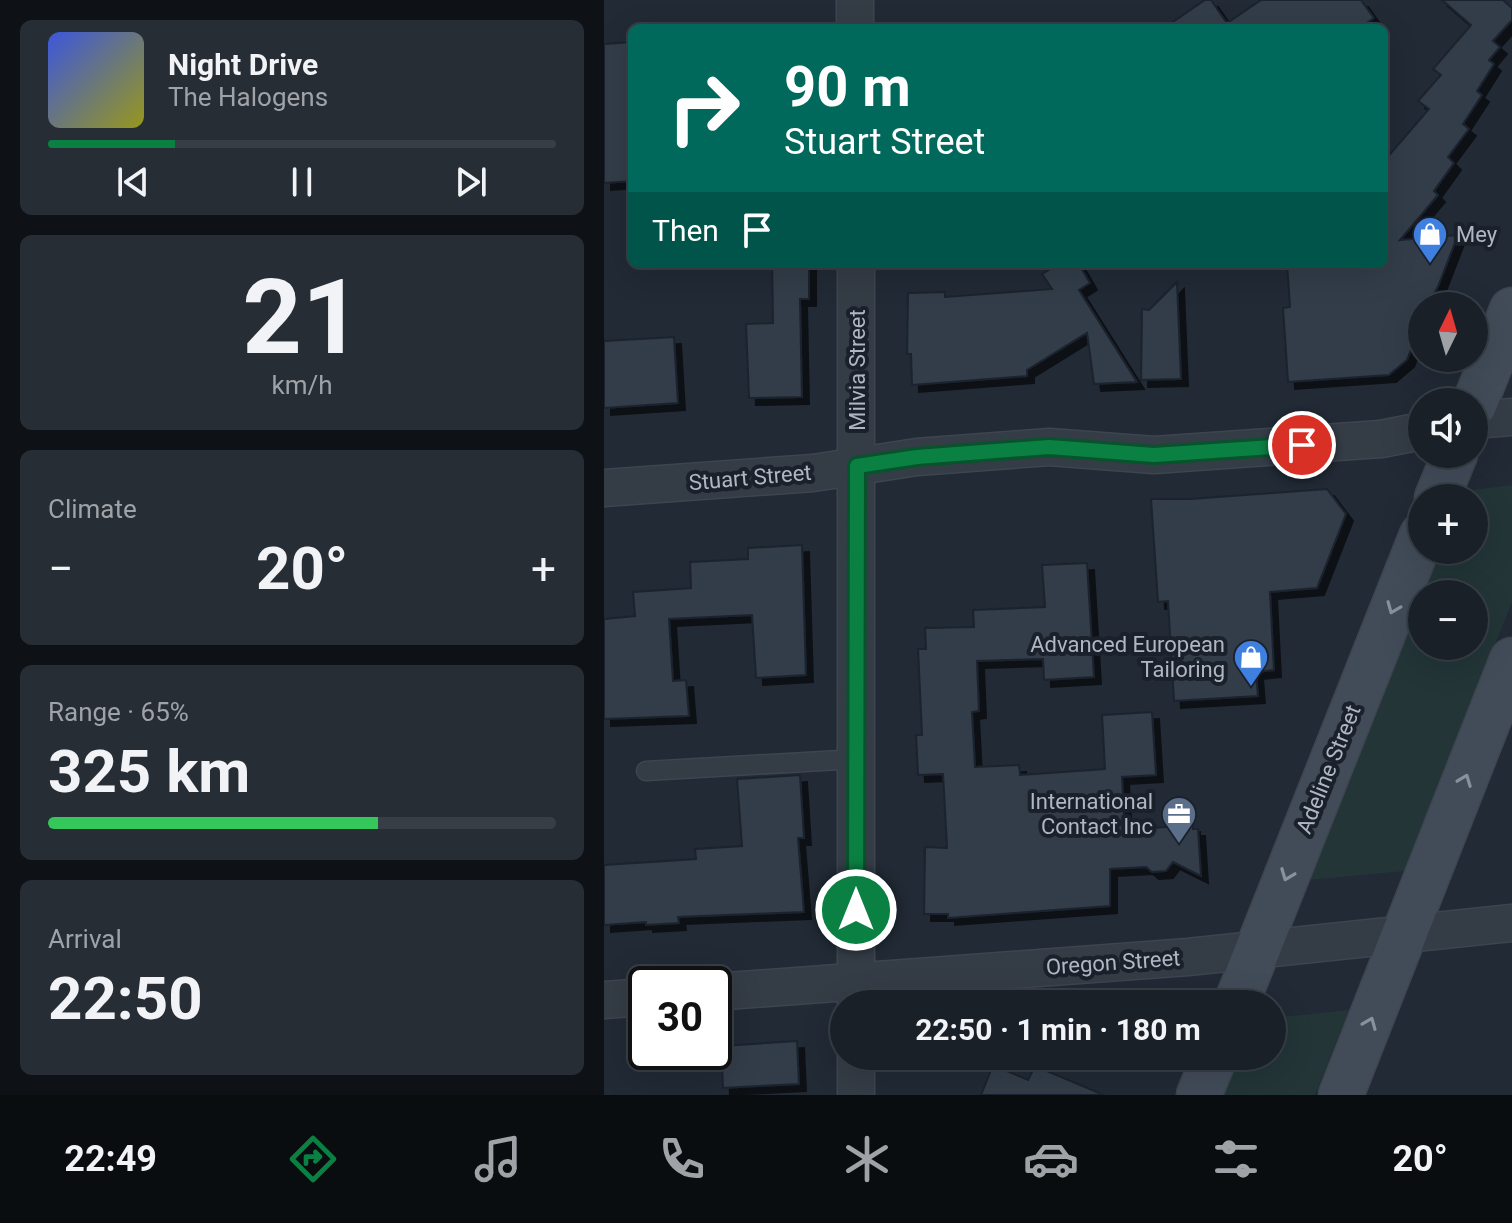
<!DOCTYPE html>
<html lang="en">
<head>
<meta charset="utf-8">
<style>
  body { margin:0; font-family:Roboto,sans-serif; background:#262d34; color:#f1f3f6; height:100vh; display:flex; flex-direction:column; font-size:30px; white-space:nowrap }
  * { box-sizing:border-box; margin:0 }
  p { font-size:26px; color:#9fa3a8 }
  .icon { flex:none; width:44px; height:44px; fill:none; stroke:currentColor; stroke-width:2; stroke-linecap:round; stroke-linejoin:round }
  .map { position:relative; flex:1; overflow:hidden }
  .sheet { display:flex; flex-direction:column; gap:20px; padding:20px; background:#0e1216; width:604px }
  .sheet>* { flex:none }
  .top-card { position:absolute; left:24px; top:24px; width:760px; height:244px; border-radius:12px; box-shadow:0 8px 32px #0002,0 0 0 2px #373e45; background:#00695c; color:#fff; overflow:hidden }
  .needle { width:52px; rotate:5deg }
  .buttons { position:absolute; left:804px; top:292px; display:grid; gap:16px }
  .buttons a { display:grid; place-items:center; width:80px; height:80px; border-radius:50%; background:#192028; box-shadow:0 8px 32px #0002,0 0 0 2px #373e45; font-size:40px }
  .speed { position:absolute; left:24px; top:966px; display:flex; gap:16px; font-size:40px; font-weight:700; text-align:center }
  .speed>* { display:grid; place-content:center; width:104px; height:104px; border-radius:50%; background:#192028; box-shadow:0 8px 32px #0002,0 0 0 2px #373e45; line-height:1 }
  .speed .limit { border:4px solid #111; border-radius:12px; background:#fff; color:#111 }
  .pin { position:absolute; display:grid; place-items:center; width:68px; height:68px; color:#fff; margin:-34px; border:4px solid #fff; border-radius:50%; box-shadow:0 2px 8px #0007 }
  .me { position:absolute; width:88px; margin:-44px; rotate:0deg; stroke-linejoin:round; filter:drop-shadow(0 0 6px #0008) }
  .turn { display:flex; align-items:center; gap:28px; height:168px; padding:0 24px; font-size:36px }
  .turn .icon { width:104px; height:104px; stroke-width:2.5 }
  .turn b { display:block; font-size:56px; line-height:68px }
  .then { display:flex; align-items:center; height:76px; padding:0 24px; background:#0003; gap:16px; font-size:30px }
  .big { font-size:60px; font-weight:700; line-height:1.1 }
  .sheet .tile { flex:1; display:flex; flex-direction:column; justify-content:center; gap:12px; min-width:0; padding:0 28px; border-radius:12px; background:#262d34 }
  .sheet .dial { align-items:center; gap:0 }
  .dial b { font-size:104px; line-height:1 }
  .song { display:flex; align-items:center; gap:24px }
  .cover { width:96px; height:96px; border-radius:12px; background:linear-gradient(135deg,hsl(230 70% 55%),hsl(60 70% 35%)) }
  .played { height:8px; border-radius:4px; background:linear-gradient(90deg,#0b8043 25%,#373e45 25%) }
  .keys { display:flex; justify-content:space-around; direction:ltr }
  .heat { display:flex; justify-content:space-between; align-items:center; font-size:44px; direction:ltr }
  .charge { height:12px; border-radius:6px; background:linear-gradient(90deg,#34c759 65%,#373e45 0) }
  .trip { position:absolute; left:226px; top:990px; width:456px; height:80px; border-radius:40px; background:#192028; box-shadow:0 8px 32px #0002,0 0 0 2px #373e45; font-weight:700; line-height:80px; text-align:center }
  .tab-bar { display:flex; height:128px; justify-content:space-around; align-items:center; background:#0a0d10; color:#9fa3a8 }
  .tab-bar .icon { width:56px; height:56px }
  .tab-bar .on { color:#0b8043 }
  .tab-bar b { font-size:36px; color:#f1f3f6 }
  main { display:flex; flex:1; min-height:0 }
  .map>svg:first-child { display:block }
  .green { fill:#233537 }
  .building { fill:#303c49; stroke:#1c232d; stroke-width:2; filter:url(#shadow) }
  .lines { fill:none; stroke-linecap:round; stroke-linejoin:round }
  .service-casing { stroke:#3e4550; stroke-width:21 }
  .minor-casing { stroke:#3e4550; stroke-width:39 }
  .secondary-casing { stroke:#3e4550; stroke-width:47 }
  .service { stroke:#343c46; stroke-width:18 }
  .minor { stroke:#343c46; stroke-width:36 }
  .secondary { stroke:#424c59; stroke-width:44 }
  .oneway { stroke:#88929e }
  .route-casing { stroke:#07532c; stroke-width:20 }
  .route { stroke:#0b8043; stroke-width:14 }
  .labels { text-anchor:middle; stroke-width:8; stroke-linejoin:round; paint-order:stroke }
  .poi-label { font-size:22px; fill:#aeb7c3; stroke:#1a212b; text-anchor:end }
  .street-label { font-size:22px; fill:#aeb7c3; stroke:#1a212b }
</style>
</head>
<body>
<main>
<section class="sheet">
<div class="tile">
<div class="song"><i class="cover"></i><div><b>Night Drive</b><p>The Halogens</p></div></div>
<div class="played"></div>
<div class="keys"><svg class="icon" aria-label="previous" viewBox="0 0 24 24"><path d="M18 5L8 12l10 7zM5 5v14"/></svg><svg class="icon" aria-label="pause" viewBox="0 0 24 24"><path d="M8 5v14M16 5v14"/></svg><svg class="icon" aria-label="next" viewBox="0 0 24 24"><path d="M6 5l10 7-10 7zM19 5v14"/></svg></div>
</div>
<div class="tile dial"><b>21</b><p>km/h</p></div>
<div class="tile"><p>Climate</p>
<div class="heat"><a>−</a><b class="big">20°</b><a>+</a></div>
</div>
<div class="tile"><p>Range · 65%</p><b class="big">325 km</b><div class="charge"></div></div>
<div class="tile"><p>Arrival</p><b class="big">22:50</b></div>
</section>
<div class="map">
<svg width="908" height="1095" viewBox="0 0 908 1095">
  <defs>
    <filter id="shadow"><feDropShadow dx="7" dy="7" stdDeviation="0" flood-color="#0009"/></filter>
  </defs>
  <rect width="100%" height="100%" fill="#212a35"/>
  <path class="green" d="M 908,485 L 908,602 L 801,871 L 704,880 L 818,597 L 818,646 L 870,646 L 870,594 L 819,594 L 837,550 L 870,550 L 870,498 L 857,498 L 860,491 Z
    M 745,1010 L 711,1095 L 617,1095 L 632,1056 L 668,1056 L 668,1018 Z"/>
  <path class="building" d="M 601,0 L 607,0 L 623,23 L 657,0 L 757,0 L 770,18 L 755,28 L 560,28 Z
    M 838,0 L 899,0 L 908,8 L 908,20 L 889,41 L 896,47 L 885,60 L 890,64 L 873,91 L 878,95 L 859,124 L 865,129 L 844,157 L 850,163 L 830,191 L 834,195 L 796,240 L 854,235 L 835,284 L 825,306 L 818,306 L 818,323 L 803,360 L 785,375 L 684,382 L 679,308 L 686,307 L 683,264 L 780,264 L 780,161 L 825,109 L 814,101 L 837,75 L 829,69 L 867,25 Z
    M 28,42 L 28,181 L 0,183 L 0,44 Z
    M 168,264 L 205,264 L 205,299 L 196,299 L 198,397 L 145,398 L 142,324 L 169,323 Z
    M 455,264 L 475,264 L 486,283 L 475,290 L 533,382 L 490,384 L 483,333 L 423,370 L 423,376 L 308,385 L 307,354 L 303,354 L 304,293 L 341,292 L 341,297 L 448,289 L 438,274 Z
    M 573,282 L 577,379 L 537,380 L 538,309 L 545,310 Z
    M 70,337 L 74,403 L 0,408 L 0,341 Z
    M 723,489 L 742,514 L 713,588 L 666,592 L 670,670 L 652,672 L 654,696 L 570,701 L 564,601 L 554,602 L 547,499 L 586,499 Z
    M 198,545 L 202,675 L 152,678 L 148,615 L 65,619 L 69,681 L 82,680 L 85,716 L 0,719 L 0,619 L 31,616 L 29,592 L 87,588 L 86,562 L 144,559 L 144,548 Z
    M 483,563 L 490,677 L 440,680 L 439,659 L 373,661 L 375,711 L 368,712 L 371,767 L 415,765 L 416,775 L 501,769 L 498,715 L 548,712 L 552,775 L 518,777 L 521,830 L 589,825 L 589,829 L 594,829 L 597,876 L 569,862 L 562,871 L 548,872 L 542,867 L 506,869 L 506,906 L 344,918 L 344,914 L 320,914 L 321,847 L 343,848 L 339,774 L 314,775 L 312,735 L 318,735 L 314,649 L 322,649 L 321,628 L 370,627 L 369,610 L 441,607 L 438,565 Z
    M 196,775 L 200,838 L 194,838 L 200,912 L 74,917 L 75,923 L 42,925 L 42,922 L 0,925 L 0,865 L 92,859 L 91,849 L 138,846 L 133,779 Z
    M 193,1041 L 195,1084 L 119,1088 L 117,1046 Z
    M 389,1065 L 424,1080 L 431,1066 L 500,1095 L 377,1095 Z"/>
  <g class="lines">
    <g class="service-casing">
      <path id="service" d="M 42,771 L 253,759"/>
    </g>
    <g class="minor-casing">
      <path id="minor" d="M 251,0 L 251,28
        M 870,420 L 908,417
        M 0,488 L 209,473 L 313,457 L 445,447 L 550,455 L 777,439 L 818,431
        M 110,992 L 584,957 L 908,923
        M 0,1000 L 42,997
        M 252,1004 L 252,264
        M 252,1056 L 252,1095"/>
    </g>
    <g class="secondary-casing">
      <path id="secondary" d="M 870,405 L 908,310
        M 833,498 L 851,454
        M 632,1004 L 818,535
        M 595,1095 L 611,1056
        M 737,1095 L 908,660"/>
    </g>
    <use href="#service" class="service"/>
    <use href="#minor" class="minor"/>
    <use href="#secondary" class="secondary"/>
  </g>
  <defs><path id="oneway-chevron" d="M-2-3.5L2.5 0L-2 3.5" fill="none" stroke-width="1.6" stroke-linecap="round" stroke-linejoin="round" transform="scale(2)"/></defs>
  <g class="oneway">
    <use href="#oneway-chevron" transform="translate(789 608) rotate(112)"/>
    <use href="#oneway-chevron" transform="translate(861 780) rotate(-69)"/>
    <use href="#oneway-chevron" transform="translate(683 875) rotate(111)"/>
    <use href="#oneway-chevron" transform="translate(766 1023) rotate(-68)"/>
  </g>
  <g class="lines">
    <g class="route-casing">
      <path id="route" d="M 252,910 L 253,466 L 313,457 L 445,447 L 550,455 L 698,445"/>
    </g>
    <use href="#route" class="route"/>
  </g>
  <defs>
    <g id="shop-pin" transform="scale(1.8)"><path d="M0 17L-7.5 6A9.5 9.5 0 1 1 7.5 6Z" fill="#3f7fe0" stroke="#1a212b"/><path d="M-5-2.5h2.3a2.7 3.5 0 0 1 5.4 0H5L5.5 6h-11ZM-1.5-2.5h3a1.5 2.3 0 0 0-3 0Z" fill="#fff"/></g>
    <g id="office-pin" transform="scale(1.8)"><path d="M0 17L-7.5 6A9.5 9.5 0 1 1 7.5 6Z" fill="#5c6f8a" stroke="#1a212b"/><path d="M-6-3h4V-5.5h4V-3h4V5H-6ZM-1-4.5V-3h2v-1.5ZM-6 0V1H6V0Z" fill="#fff"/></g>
  </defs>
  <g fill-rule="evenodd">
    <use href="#shop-pin" x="826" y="234"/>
    <use href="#shop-pin" x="647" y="657"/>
    <use href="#office-pin" x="575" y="814"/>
  </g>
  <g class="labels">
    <g class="poi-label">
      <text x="852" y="242" text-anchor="start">Mey</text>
      <text x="621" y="652">Advanced European<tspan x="621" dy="25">Tailoring</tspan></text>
      <text x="549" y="809">International<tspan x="549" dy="25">Contact Inc</tspan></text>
    </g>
    <g class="street-label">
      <text transform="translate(253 370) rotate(-90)" y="8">Milvia Street</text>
      <text transform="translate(146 477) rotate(-5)" y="8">Stuart Street</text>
      <text transform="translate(724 769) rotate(-68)" y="8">Adeline Street</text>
      <text transform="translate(509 962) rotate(-4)" y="8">Oregon Street</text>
    </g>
  </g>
</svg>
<div class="buttons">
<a><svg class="needle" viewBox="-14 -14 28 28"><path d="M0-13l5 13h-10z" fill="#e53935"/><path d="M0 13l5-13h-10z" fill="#9fa3a8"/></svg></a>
<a><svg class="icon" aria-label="sound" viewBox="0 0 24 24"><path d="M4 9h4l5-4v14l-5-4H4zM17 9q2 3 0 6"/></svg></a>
<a>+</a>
<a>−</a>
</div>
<div class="speed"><div class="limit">30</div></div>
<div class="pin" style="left:698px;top:445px;background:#d93025"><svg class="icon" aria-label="arrive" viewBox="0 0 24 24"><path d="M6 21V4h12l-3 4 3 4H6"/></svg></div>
<svg class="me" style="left:252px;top:910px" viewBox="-20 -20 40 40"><circle r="17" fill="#0b8043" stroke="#fff" stroke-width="3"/><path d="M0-11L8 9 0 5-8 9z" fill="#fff"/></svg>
<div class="trip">22:50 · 1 min · 180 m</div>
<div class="top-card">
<div class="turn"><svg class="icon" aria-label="right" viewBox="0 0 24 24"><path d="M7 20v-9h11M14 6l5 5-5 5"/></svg><div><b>90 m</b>Stuart Street</div></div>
<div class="then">Then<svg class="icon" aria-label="arrive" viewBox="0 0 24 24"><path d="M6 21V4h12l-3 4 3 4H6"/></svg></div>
</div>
</div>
</main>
<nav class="tab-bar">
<b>22:49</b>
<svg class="icon on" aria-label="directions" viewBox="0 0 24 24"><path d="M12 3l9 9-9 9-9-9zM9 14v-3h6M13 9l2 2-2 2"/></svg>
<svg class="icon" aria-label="music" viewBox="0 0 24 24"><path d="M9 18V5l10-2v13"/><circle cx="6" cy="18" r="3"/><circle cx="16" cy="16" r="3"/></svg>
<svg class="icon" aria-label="phone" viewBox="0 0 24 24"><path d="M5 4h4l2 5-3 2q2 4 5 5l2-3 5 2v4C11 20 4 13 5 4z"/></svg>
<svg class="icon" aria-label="climate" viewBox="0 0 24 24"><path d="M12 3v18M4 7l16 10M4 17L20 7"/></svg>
<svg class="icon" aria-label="car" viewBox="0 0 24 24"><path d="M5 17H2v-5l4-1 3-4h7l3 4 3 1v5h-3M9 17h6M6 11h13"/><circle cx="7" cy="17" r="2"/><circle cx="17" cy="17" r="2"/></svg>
<svg class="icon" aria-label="filters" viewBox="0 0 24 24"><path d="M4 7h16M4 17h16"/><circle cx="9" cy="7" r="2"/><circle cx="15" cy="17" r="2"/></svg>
<b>20°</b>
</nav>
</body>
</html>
